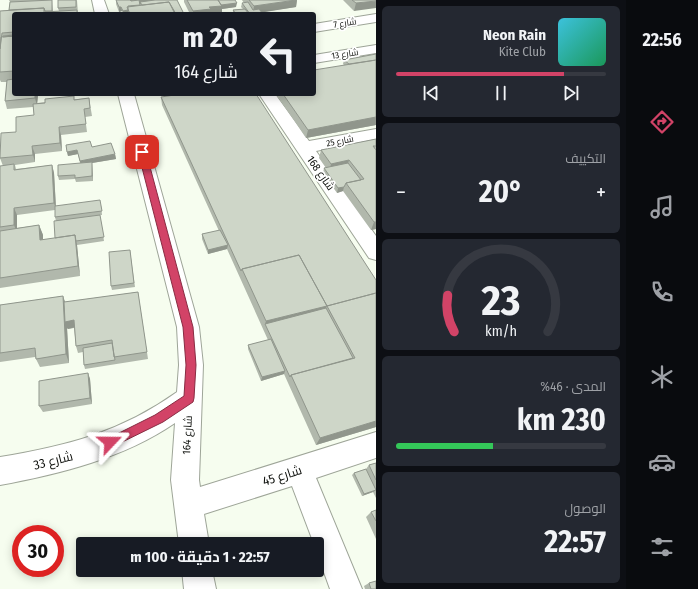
<!DOCTYPE html>
<html lang="ar">
<head>
<meta charset="utf-8">
<style>
  body { margin:0; font-family:"Fira Sans Condensed",Cairo,sans-serif; background:#242831; color:#f1f3f6; direction:rtl; height:100vh; display:flex; flex-direction:column; font-size:15px; white-space:nowrap }
  * { box-sizing:border-box; margin:0 }
  p { font-size:13px; color:#9ea1a6 }
  .icon { flex:none; width:22px; height:22px; fill:none; stroke:currentColor; stroke-width:2; stroke-linecap:round; stroke-linejoin:round }
  .map { position:relative; flex:1; overflow:hidden; direction:ltr }
  .drawer { display:flex; flex-direction:column; gap:6px; padding:6px; background:#0d0f14; width:250px }
  .drawer>* { flex:none }
  .guide { position:absolute; left:12px; top:12px; width:304px; height:84px; border-radius:4px; box-shadow:0 2px 10px #0003; direction:rtl; background:#171b24; color:#f1f3f6; overflow:hidden }
  .speed { position:absolute; left:12px; top:525px; display:flex; gap:8px; font-size:20px; font-weight:700; text-align:center }
  .speed>* { display:grid; place-content:center; width:52px; height:52px; border-radius:50%; background:#171b24; box-shadow:0 2px 10px #0003; line-height:1 }
  .speed .limit { border:6px solid #d22; background:#fff; color:#111 }
  .pin { position:absolute; display:grid; place-items:center; width:34px; height:34px; color:#fff; margin:-17px; border-radius:8px; box-shadow:0 2px 6px #0006 }
  .me { position:absolute; width:44px; margin:-22px; rotate:67deg; stroke-linejoin:round; filter:drop-shadow(0 0 3px #0008) }
  .turn { display:flex; align-items:center; gap:14px; height:84px; padding:0 12px; font-size:18px }
  .turn .icon { width:52px; height:52px; stroke-width:2.5 }
  .turn b { display:block; font-size:28px; line-height:34px }
  .big { font-size:30px; font-weight:700; line-height:1.1 }
  .drawer .widget { flex:1; display:flex; flex-direction:column; justify-content:center; gap:6px; min-width:0; padding:0 14px; border-radius:6px; background:#242831 }
  .drawer .dial { align-items:center; gap:0 }
  .dial svg { height:104px; overflow:visible; fill:none; stroke:#363941; stroke-width:7; stroke-linecap:round; text-anchor:middle }
  .dial text { fill:#f1f3f6; stroke:none }
  .song { display:flex; align-items:center; gap:12px }
  .cover { width:48px; height:48px; border-radius:6px; background:linear-gradient(135deg,hsl(190 70% 55%),hsl(150 70% 35%)) }
  .played { height:4px; border-radius:2px; background:linear-gradient(90deg,#d24367 80%,#363941 80%) }
  .keys { display:flex; justify-content:space-around; direction:ltr }
  .heat { display:flex; justify-content:space-between; align-items:center; font-size:22px; direction:ltr }
  .charge { height:6px; border-radius:3px; background:linear-gradient(90deg,#34c759 46%,#363941 0) }
  .trip { position:absolute; left:76px; top:537px; width:248px; height:40px; border-radius:4px; background:#171b24; box-shadow:0 2px 10px #0003; font-weight:700; line-height:40px; text-align:center; direction:rtl }
  main { display:flex; flex:1; min-height:0 }
  .tabs { display:flex; flex-direction:column; width:72px; justify-content:space-around; align-items:center; background:#090b0e; color:#9ea1a6 }
  .tabs .icon { width:28px; height:28px }
  .tabs .selected { color:#d24367 }
  .tabs b { font-size:18px; color:#f1f3f6 }
  .map>svg:first-child { display:block }
  .lines { fill:none; stroke-linecap:round; stroke-linejoin:round }
  .street-casing { stroke:#9ea598; stroke-width:2 }
  .street { fill:#fff; fill-rule:evenodd }
  .wall { fill:#b1b8ac; fill-rule:evenodd }
  .shaded-wall { fill:#90968c }
  .building { fill:#ced6c8; stroke:#90968c }
  .route { fill:#d24367; stroke:#882c43 }
  .labels { text-anchor:middle; stroke-width:3.5; stroke-linejoin:round; paint-order:stroke }
  .far-street-label { font-size:9px; fill:#0d0f0b; stroke:#fff }
  .street-label { font-size:11px; fill:#0d0f0b; stroke:#fff }
  .near-street-label { font-size:13px; fill:#0d0f0b; stroke:#fff }
</style>
</head>
<body>
<main>
<nav class="tabs">
<b>22:56</b>
<svg class="icon selected" aria-label="directions" viewBox="0 0 24 24"><path d="M12 3l9 9-9 9-9-9zM9 14v-3h6M13 9l2 2-2 2"/></svg>
<svg class="icon" aria-label="music" viewBox="0 0 24 24"><path d="M9 18V5l10-2v13"/><circle cx="6" cy="18" r="3"/><circle cx="16" cy="16" r="3"/></svg>
<svg class="icon" aria-label="phone" viewBox="0 0 24 24"><path d="M5 4h4l2 5-3 2q2 4 5 5l2-3 5 2v4C11 20 4 13 5 4z"/></svg>
<svg class="icon" aria-label="climate" viewBox="0 0 24 24"><path d="M12 3v18M4 7l16 10M4 17L20 7"/></svg>
<svg class="icon" aria-label="car" viewBox="0 0 24 24"><path d="M5 17H2v-5l4-1 3-4h7l3 4 3 1v5h-3M9 17h6M6 11h13"/><circle cx="7" cy="17" r="2"/><circle cx="17" cy="17" r="2"/></svg>
<svg class="icon" aria-label="filters" viewBox="0 0 24 24"><path d="M4 7h16M4 17h16"/><circle cx="9" cy="7" r="2"/><circle cx="15" cy="17" r="2"/></svg>
</nav>
<section class="drawer">
<div class="widget">
<div class="song"><i class="cover"></i><div><b>Neon Rain</b><p>Kite Club</p></div></div>
<div class="played"></div>
<div class="keys"><svg class="icon" aria-label="previous" viewBox="0 0 24 24"><path d="M18 5L8 12l10 7zM5 5v14"/></svg><svg class="icon" aria-label="pause" viewBox="0 0 24 24"><path d="M8 5v14M16 5v14"/></svg><svg class="icon" aria-label="next" viewBox="0 0 24 24"><path d="M6 5l10 7-10 7zM19 5v14"/></svg></div>
</div>
<div class="widget"><p>التكييف</p>
<div class="heat"><a>−</a><b class="big">20°</b><a>+</a></div>
</div>
<div class="widget dial"><svg viewBox="0 0 100 80">
<path d="M14 69A42 42 0 1 1 86 69"/>
<path d="M14 69A42 42 0 0 1 9 41" stroke="#d24367"/>
<text x="50" y="56" font-size="32" font-weight="700">23</text>
<text x="50" y="72" font-size="11">km/h</text>
</svg></div>
<div class="widget"><p>المدى · 46%</p><b class="big">230 km</b><div class="charge"></div></div>
<div class="widget"><p>الوصول</p><b class="big">22:57</b></div>
</section>
<div class="map">
<svg width="376" height="589" viewBox="0 0 376 589">
  <rect width="100%" height="100%" fill="#f6fdef"/>
  <g class="lines">
    <g class="street-casing">
      <path id="street" d="M 92,0 L 104,0 L 109,14 L 95,14 Z
        M 376,14 L 376,22 L 314,32 L 314,24 Z
        M 376,45 L 376,53 L 314,63 L 314,55 Z
        M 118,94 L 134,94 L 199,327 L 203,365 L 199,480 L 200,487 L 376,432 L 376,458 L 316,478 L 362,589 L 330,589 L 317,553 L 317,544 L 314,544 L 292,486 L 204,514 L 209,544 L 179,544 L 171,480 L 175,423 C 124,458 60,474 0,485 L 0,457 C 67,446 121,432 177,392 L 179,365 L 177,327 Z
        M 259,94 L 275,94 L 309,141 L 376,129 L 376,139 L 316,151 L 376,236 L 376,260 L 369,258 Z
        M 182,570 L 212,570 L 216,589 L 184,589 Z"/>
    </g>
    <use href="#street" class="street"/>
  </g>
  <path class="wall" d="M 9,0 L 52,0 L 53,12 L 59,11 L 58,8 L 77,0 L 78,14 L 14,14 L 14,94 L 38,95 L 37,103 L 89,98 L 92,116 L 85,117 L 87,132 L 61,135 L 62,151 L 35,154 L 35,162 L 15,165 L 16,169 L 52,165 L 54,173 L 56,206 L 101,205 L 102,215 L 100,215 L 104,241 L 77,245 L 80,276 L 0,288 L 0,166 L 3,166 L 0,158 L 16,132 L 34,115 L 33,107 L 7,109 L 5,101 L 7,82 L 1,82 L 0,80 L 0,11 L 9,10 L 10,2 ZM 55,210 L 55,217 L 56,221 L 55,238 L 43,240 L 43,235 L 39,225 L 17,228 L 17,215 Z
    M 116,0 L 177,0 L 184,14 L 123,14 L 122,11 L 119,12 L 116,4 Z
    M 184,0 L 235,0 L 236,7 L 222,9 L 222,13 L 216,14 L 190,14 L 184,2 Z
    M 242,0 L 297,0 L 296,7 L 262,12 L 263,14 L 233,14 L 233,10 L 243,9 L 241,7 L 242,3 L 244,3 Z
    M 343,0 L 376,0 L 354,11 Z
    M 376,54 L 376,125 L 306,138 L 276,94 L 314,94 L 344,65 L 343,64 L 344,60 Z
    M 161,97 L 376,280 L 376,427 L 316,445 L 284,374 L 261,381 L 248,349 L 248,345 L 268,340 L 227,249 L 208,254 L 202,239 L 202,234 L 219,231 L 162,105 Z
    M 376,139 L 376,229 L 371,230 L 343,191 L 337,193 L 323,173 L 324,168 L 326,168 L 319,158 L 321,150 Z
    M 66,145 L 92,147 L 115,154 L 116,159 L 92,163 L 93,181 L 76,182 L 75,179 L 59,180 L 58,176 L 80,163 L 78,154 L 68,156 Z
    M 130,250 L 135,287 L 112,290 L 111,286 Z
    M 138,292 L 148,359 L 85,369 L 84,365 L 83,352 L 78,353 L 76,346 L 74,328 L 68,329 L 67,328 L 69,363 L 40,367 L 35,357 L 0,362 L 0,305 L 63,296 L 65,302 Z
    M 88,373 L 90,379 L 92,404 L 43,412 L 39,406 Z
    M 376,463 L 376,498 L 373,492 L 362,496 L 352,475 L 354,473 L 366,469 L 369,465 Z
    M 376,510 L 376,539 L 366,517 L 371,512 Z
    M 369,583 L 376,589 L 365,589 L 364,586 Z"/>
  <path class="shaded-wall" d="M 131,0 L 173,0 L 140,2 L 141,4 L 131,6 Z
    M 297,0 L 296,7 L 253,14 L 254,6 Z
    M 376,1 L 376,8 L 354,11 L 356,3 Z
    M 237,3 L 236,7 L 222,9 L 222,13 L 216,14 L 193,14 L 193,11 L 219,5 Z
    M 119,7 L 121,7 L 122,11 L 119,12 Z
    M 128,10 L 128,14 L 123,14 L 123,11 Z
    M 35,94 L 37,94 L 38,95 L 37,106 L 35,98 Z
    M 376,117 L 376,125 L 306,138 L 308,130 Z
    M 59,127 L 61,135 L 62,151 L 60,143 Z
    M 32,146 L 35,154 L 35,162 L 33,155 Z
    M 77,150 L 78,154 L 68,156 L 67,152 Z
    M 115,154 L 116,159 L 92,163 L 93,181 L 92,176 L 81,166 L 80,161 Z
    M 349,160 L 347,168 L 329,172 L 331,164 Z
    M 52,165 L 54,173 L 56,210 L 54,203 Z
    M 344,187 L 343,191 L 337,193 L 338,188 Z
    M 14,208 L 17,215 L 17,233 L 14,225 Z
    M 374,222 L 376,222 L 376,229 L 371,230 Z
    M 39,225 L 43,235 L 43,250 L 40,240 Z
    M 75,235 L 77,245 L 80,276 L 78,266 Z
    M 228,245 L 227,249 L 208,254 L 208,250 Z
    M 63,296 L 66,305 L 74,320 L 76,327 L 68,329 L 67,328 L 69,363 L 66,354 Z
    M 327,306 L 323,315 L 265,324 L 266,321 Z
    M 285,371 L 284,374 L 261,381 L 262,377 Z
    M 88,373 L 90,379 L 92,404 L 90,398 Z
    M 376,421 L 376,427 L 316,445 L 320,438 Z
    M 376,490 L 373,492 L 362,496 L 364,494 Z"/>
  <path class="building" d="M 52,0 L 52,11 L 45,11 L 44,8 L 9,10 L 10,2 Z
    M 58,0 L 76,0 L 76,7 L 58,8 Z
    M 116,0 L 130,0 L 131,1 L 139,0 L 140,5 L 128,6 L 128,10 L 123,11 L 121,7 L 119,7 Z
    M 155,0 L 177,0 L 184,14 L 176,14 L 169,2 L 142,5 L 140,2 Z
    M 187,0 L 218,0 L 222,6 L 209,7 L 211,9 L 193,11 Z
    M 218,0 L 235,0 L 237,3 L 221,5 Z
    M 249,0 L 296,0 L 254,6 Z
    M 352,0 L 376,0 L 376,1 L 356,3 Z
    M 169,2 L 175,14 L 130,14 L 127,7 Z
    M 248,2 L 253,10 L 259,9 L 263,14 L 250,14 L 242,3 Z
    M 44,8 L 44,14 L 14,14 L 14,32 L 2,33 L 0,49 L 0,11 Z
    M 245,9 L 249,14 L 236,14 L 233,10 Z
    M 77,10 L 77,14 L 45,14 L 45,12 Z
    M 14,35 L 14,36 L 3,37 L 3,36 Z
    M 14,36 L 14,71 L 0,72 L 0,49 L 1,37 Z
    M 376,54 L 376,60 L 349,64 L 344,60 Z
    M 376,60 L 376,117 L 308,130 L 283,94 L 314,94 L 314,70 Z
    M 14,79 L 14,94 L 35,94 L 35,98 L 5,101 L 7,80 Z
    M 181,94 L 256,94 L 376,280 L 376,293 L 327,306 L 299,255 L 242,269 L 241,271 L 161,97 Z
    M 74,96 L 74,100 L 89,98 L 90,108 L 84,109 L 86,124 L 59,127 L 60,143 L 32,146 L 33,155 L 0,158 L 1,133 L 16,132 L 16,117 L 34,115 L 33,104 L 45,103 L 45,99 Z
    M 376,139 L 376,146 L 373,146 L 376,150 L 376,222 L 374,222 L 346,183 L 364,179 L 349,160 L 331,164 L 321,150 Z
    M 90,141 L 92,147 L 111,143 L 115,154 L 80,161 L 77,150 L 67,152 L 66,145 Z
    M 92,162 L 92,176 L 75,178 L 75,175 L 58,176 L 58,165 Z
    M 348,163 L 361,180 L 346,183 L 344,187 L 338,188 L 324,168 Z
    M 14,164 L 14,170 L 52,165 L 54,203 L 14,208 L 14,225 L 0,227 L 0,166 Z
    M 100,200 L 102,211 L 55,217 L 55,206 Z
    M 100,215 L 104,237 L 76,241 L 75,235 L 55,238 L 54,221 Z
    M 39,225 L 40,240 L 75,235 L 78,266 L 0,278 L 0,231 Z
    M 220,230 L 228,245 L 208,250 L 202,234 Z
    M 130,250 L 134,283 L 111,286 L 109,252 Z
    M 299,255 L 327,306 L 266,321 L 242,269 Z
    M 138,292 L 147,352 L 114,357 L 112,340 L 76,346 L 74,320 L 65,322 L 64,302 Z
    M 376,293 L 376,421 L 320,438 L 291,375 L 355,358 L 327,306 Z
    M 63,296 L 66,354 L 36,359 L 35,348 L 0,353 L 0,305 Z
    M 326,308 L 353,358 L 291,375 L 290,377 L 265,324 Z
    M 271,339 L 285,371 L 262,377 L 248,345 Z
    M 112,343 L 115,360 L 84,365 L 83,348 Z
    M 88,373 L 90,398 L 39,406 L 39,381 Z
    M 376,463 L 376,480 L 369,465 Z
    M 366,469 L 376,490 L 364,494 L 354,473 Z
    M 376,510 L 376,521 L 371,512 Z
    M 376,581 L 376,589 L 371,589 L 369,583 Z"/>
  <path class="route" d="M 142,150 L 146,152 L 193,327 L 196,365 L 194,398 L 193,402 L 163,422 L 110,448 L 107,446 L 105,442 L 107,439 L 155,415 L 184,396 L 186,365 L 183,327 L 138,152 Z"/>
  <g class="labels">
    <g class="far-street-label">
      <text transform="translate(345 23) rotate(-9)" y="3">شارع 7</text>
      <text transform="translate(345 54) rotate(-9)" y="3">شارع 13</text>
      <text transform="translate(340 141) rotate(-11)" y="3">شارع 25</text>
    </g>
    <g class="street-label">
      <text transform="translate(321 173) rotate(55)" y="4">شارع 168</text>
      <text transform="translate(187 435) rotate(-87)" y="4">شارع 164</text>
    </g>
    <g class="near-street-label">
      <text transform="translate(53 460) rotate(-14)" y="5">شارع 33</text>
      <text transform="translate(282 475) rotate(-18)" y="5">شارع 45</text>
    </g>
  </g>
</svg>
<div class="speed"><div class="limit">30</div></div>
<div class="pin" style="left:142px;top:152px;background:#d93025"><svg class="icon" aria-label="arrive" viewBox="0 0 24 24"><path d="M6 21V4h12l-3 4 3 4H6"/></svg></div>
<svg class="me" style="left:110px;top:442px" viewBox="-20 -20 40 40"><path d="M0-17L14 15 0 8-14 15z" fill="#d24367" stroke="#fff" stroke-width="4"/></svg>
<div class="trip">22:57 · 1 دقيقة · 100 m</div>
<div class="guide">
<div class="turn"><svg class="icon" aria-label="left" viewBox="0 0 24 24"><path d="M17 20v-9H6M10 6l-5 5 5 5"/></svg><div><b>20 m</b>شارع 164</div></div>
</div>
</div>
</main>
</body>
</html>
